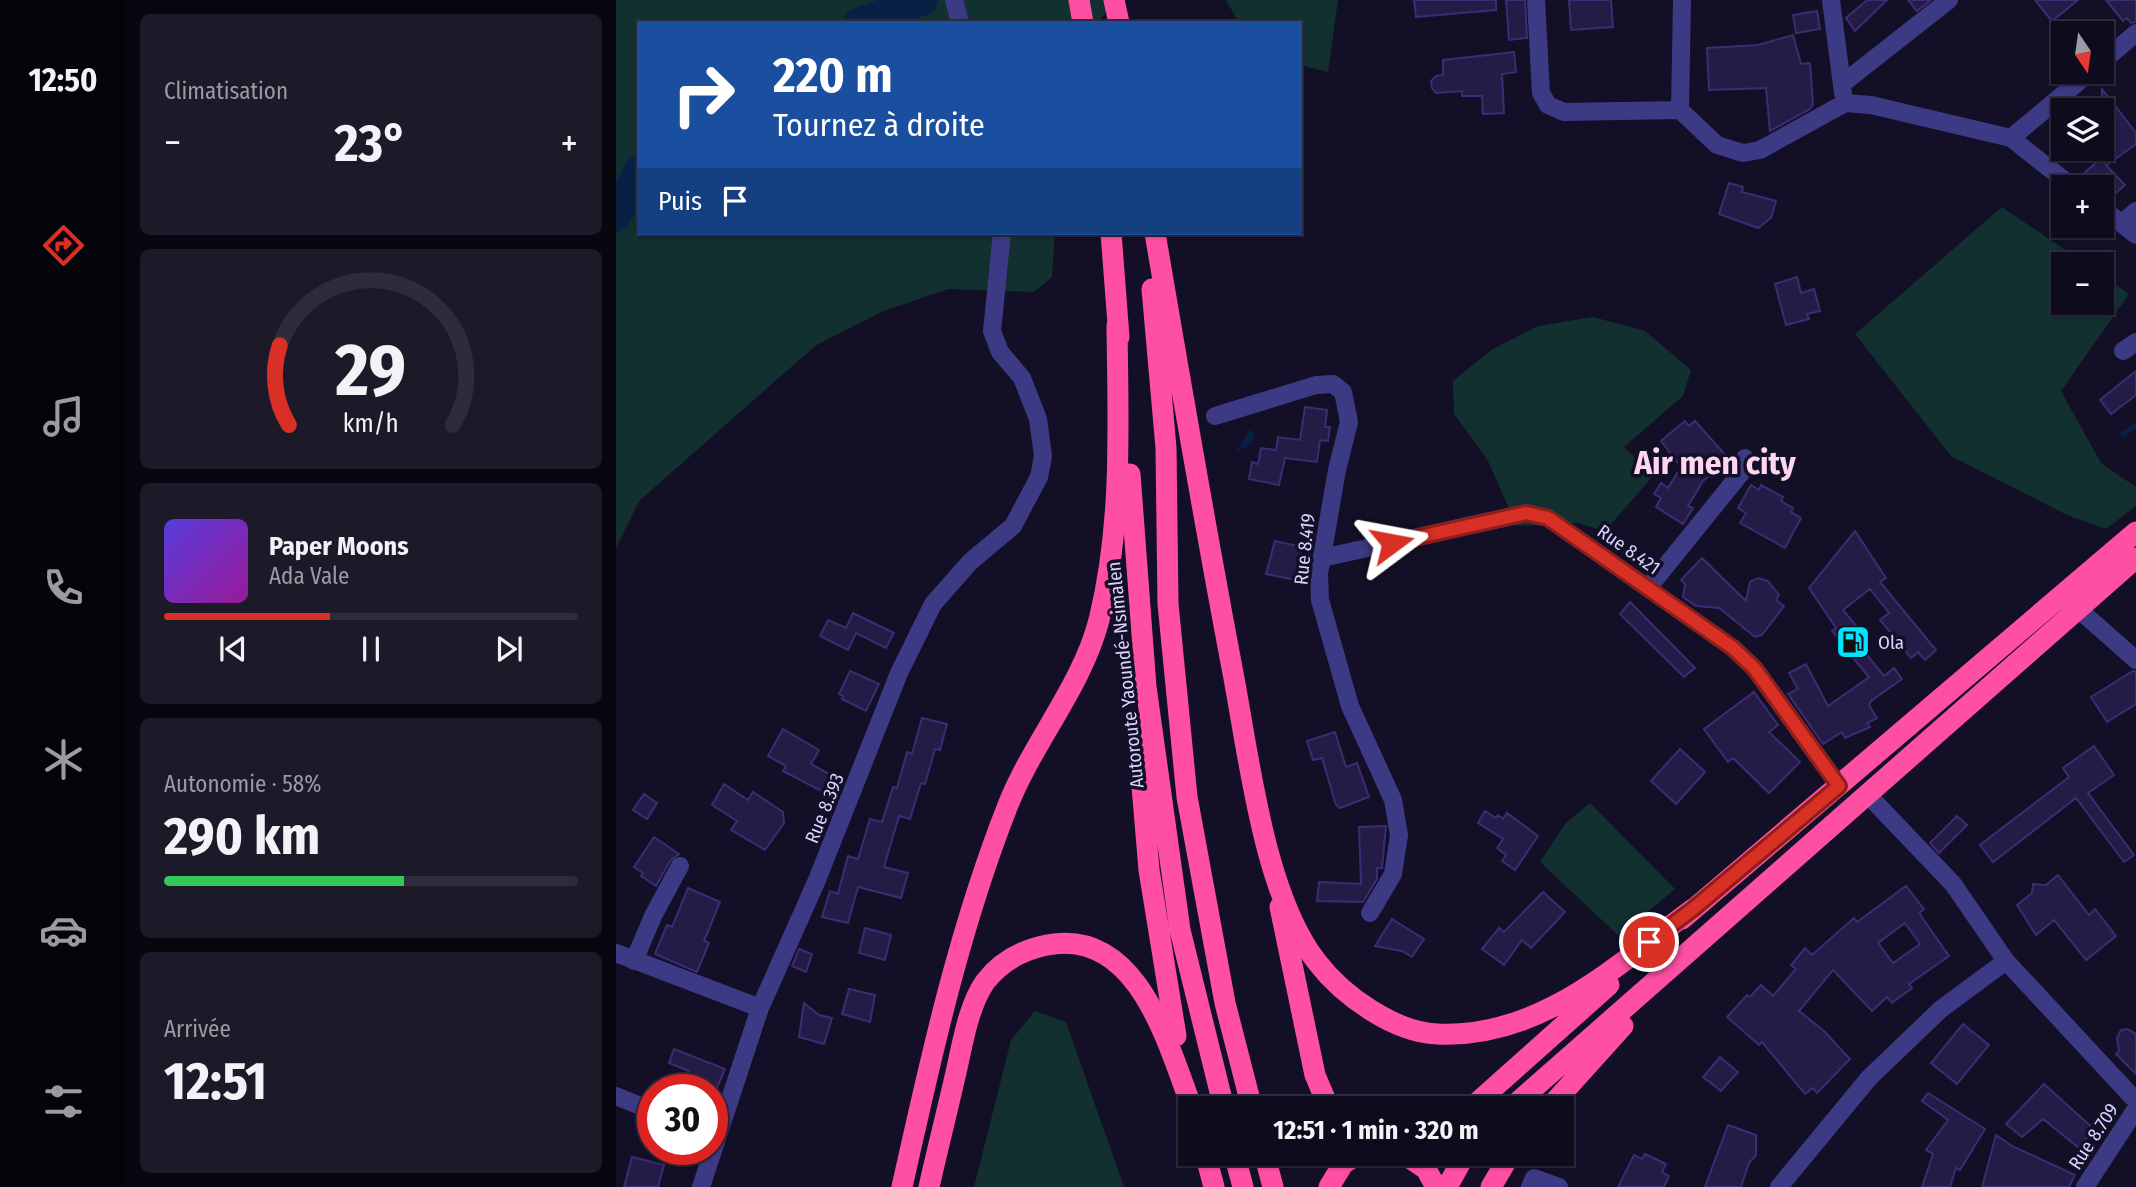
<!DOCTYPE html>
<html lang="fr">
<head>
<meta charset="utf-8">
<style>
  body { margin:0; font-family:"Fira Sans Condensed",sans-serif; background:#1c1929; color:#f1f3f6; height:100vh; display:flex; flex-direction:column; font-size:26px; white-space:nowrap }
  * { box-sizing:border-box; margin:0 }
  p { font-size:23px; color:#9b9ba3 }
  .icon { flex:none; width:38px; height:38px; fill:none; stroke:currentColor; stroke-width:2; stroke-linecap:round; stroke-linejoin:round }
  .map { position:relative; flex:1; overflow:hidden }
  .drawer { display:flex; flex-direction:column; gap:14px; padding:14px; background:#08060f; width:490px }
  .drawer>* { flex:none }
  .guide { position:absolute; left:21px; top:21px; width:665px; height:214px; border-radius:0px; box-shadow:0 2px 5px #0004,0 0 0 2px #2e2b3b; background:#1a4fa0; color:#fff; overflow:hidden }
  .needle { width:46px; rotate:167deg }
  .fabs { position:absolute; left:1435px; top:21px; display:grid; gap:14px }
  .fabs a { display:grid; place-items:center; width:63px; height:63px; border-radius:0px; background:#0e0b1c; box-shadow:0 2px 5px #0004,0 0 0 2px #2e2b3b; font-size:35px }
  .speed { position:absolute; left:21px; top:1074px; display:flex; gap:14px; font-size:35px; font-weight:700; text-align:center }
  .speed>* { display:grid; place-content:center; width:91px; height:91px; border-radius:50%; background:#0e0b1c; box-shadow:0 2px 5px #0004,0 0 0 2px #2e2b3b; line-height:1 }
  .speed .limit { border:10px solid #d22; background:#fff; color:#111 }
  .pin { position:absolute; display:grid; place-items:center; width:60px; height:60px; color:#fff; margin:-30px; border:4px solid #fff; border-radius:50%; box-shadow:0 2px 7px #0007 }
  .me { position:absolute; width:77px; margin:-38px; rotate:77deg; stroke-linejoin:round; filter:drop-shadow(0 0 5px #0008) }
  .turn { display:flex; align-items:center; gap:24px; height:147px; padding:0 21px; font-size:32px }
  .turn .icon { width:91px; height:91px; stroke-width:2.5 }
  .turn b { display:block; font-size:49px; line-height:60px }
  .then { display:flex; align-items:center; height:66px; padding:0 21px; background:#0003; gap:14px; font-size:26px }
  .big { font-size:52px; font-weight:700; line-height:1.1 }
  .drawer .widget { flex:1; display:flex; flex-direction:column; justify-content:center; gap:10px; min-width:0; padding:0 24px; border-radius:10px; background:#1c1929 }
  .drawer .dial { align-items:center; gap:0 }
  .dial svg { height:182px; overflow:visible; fill:none; stroke:#2e2b3b; stroke-width:7; stroke-linecap:round; text-anchor:middle }
  .dial text { fill:#f1f3f6; stroke:none }
  .song { display:flex; align-items:center; gap:21px }
  .cover { width:84px; height:84px; border-radius:10px; background:linear-gradient(135deg,hsl(250 70% 55%),hsl(300 70% 35%)) }
  .played { height:7px; border-radius:4px; background:linear-gradient(90deg,#d93025 40%,#2e2b3b 40%) }
  .keys { display:flex; justify-content:space-around; direction:ltr }
  .heat { display:flex; justify-content:space-between; align-items:center; font-size:38px; direction:ltr }
  .charge { height:10px; border-radius:5px; background:linear-gradient(90deg,#34c759 58%,#2e2b3b 0) }
  .trip { position:absolute; left:562px; top:1096px; width:396px; height:70px; border-radius:0px; background:#0e0b1c; box-shadow:0 2px 5px #0004,0 0 0 2px #2e2b3b; font-weight:700; line-height:70px; text-align:center }
  main { display:flex; flex:1; min-height:0 }
  .menu { display:flex; flex-direction:column; width:126px; justify-content:space-around; align-items:center; background:#06040b; color:#9b9ba3 }
  .menu .icon { width:49px; height:49px }
  .menu .current { color:#d93025 }
  .menu b { font-size:32px; color:#f1f3f6 }
  .map>svg:first-child { display:block }
  .green { fill:#12302f }
  .water { fill:#0a1f44 }
  .lines { fill:none; stroke-linecap:round; stroke-linejoin:round }
  .stream { stroke:#0a1f44; stroke-width:5 }
  .river { stroke:#0a1f44; stroke-width:30 }
  .building { fill:#241b47; stroke:#3b2d73; stroke-width:2; fill-rule:evenodd }
  .street { stroke:#3d3a85; stroke-width:18 }
  .highway { stroke:#ff4fa3; stroke-width:21 }
  .route-casing { stroke:#8d1f18; stroke-width:18 }
  .route { stroke:#d93025; stroke-width:12 }
  .labels { text-anchor:middle; stroke-width:7; stroke-linejoin:round; paint-order:stroke }
  .street-label { font-size:19px; fill:#d9d4ff; stroke:#130f26 }
  .poi-label { font-size:19px; fill:#d9d4ff; stroke:#130f26; text-anchor:start }
  .town-label { font-size:33px; font-weight:bold; fill:#ffd6f0; stroke:#130f26 }
</style>
</head>
<body>
<main>
<nav class="menu">
<b>12:50</b>
<svg class="icon current" aria-label="directions" viewBox="0 0 24 24"><path d="M12 3l9 9-9 9-9-9zM9 14v-3h6M13 9l2 2-2 2"/></svg>
<svg class="icon" aria-label="music" viewBox="0 0 24 24"><path d="M9 18V5l10-2v13"/><circle cx="6" cy="18" r="3"/><circle cx="16" cy="16" r="3"/></svg>
<svg class="icon" aria-label="phone" viewBox="0 0 24 24"><path d="M5 4h4l2 5-3 2q2 4 5 5l2-3 5 2v4C11 20 4 13 5 4z"/></svg>
<svg class="icon" aria-label="climate" viewBox="0 0 24 24"><path d="M12 3v18M4 7l16 10M4 17L20 7"/></svg>
<svg class="icon" aria-label="car" viewBox="0 0 24 24"><path d="M5 17H2v-5l4-1 3-4h7l3 4 3 1v5h-3M9 17h6M6 11h13"/><circle cx="7" cy="17" r="2"/><circle cx="17" cy="17" r="2"/></svg>
<svg class="icon" aria-label="filters" viewBox="0 0 24 24"><path d="M4 7h16M4 17h16"/><circle cx="9" cy="7" r="2"/><circle cx="15" cy="17" r="2"/></svg>
</nav>
<section class="drawer">
<div class="widget"><p>Climatisation</p>
<div class="heat"><a>−</a><b class="big">23°</b><a>+</a></div>
</div>
<div class="widget dial"><svg viewBox="0 0 100 80">
<path d="M14 69A42 42 0 1 1 86 69"/>
<path d="M14 69A42 42 0 0 1 10 34" stroke="#d93025"/>
<text x="50" y="56" font-size="32" font-weight="700">29</text>
<text x="50" y="72" font-size="11">km/h</text>
</svg></div>
<div class="widget">
<div class="song"><i class="cover"></i><div><b>Paper Moons</b><p>Ada Vale</p></div></div>
<div class="played"></div>
<div class="keys"><svg class="icon" aria-label="previous" viewBox="0 0 24 24"><path d="M18 5L8 12l10 7zM5 5v14"/></svg><svg class="icon" aria-label="pause" viewBox="0 0 24 24"><path d="M8 5v14M16 5v14"/></svg><svg class="icon" aria-label="next" viewBox="0 0 24 24"><path d="M6 5l10 7-10 7zM19 5v14"/></svg></div>
</div>
<div class="widget"><p>Autonomie · 58%</p><b class="big">290 km</b><div class="charge"></div></div>
<div class="widget"><p>Arrivée</p><b class="big">12:51</b></div>
</section>
<div class="map">
<svg width="1520" height="1187" viewBox="0 0 1520 1187">
  <rect width="100%" height="100%" fill="#130f26"/>
  <path class="green" d="M 0,0 L 500,0 L 481,23 L 23,23 L 23,233 L 439,233 L 436,277 L 418,292 L 332,289 L 265,312 L 199,346 L 23,501 L 0,548 Z
    M 610,0 L 722,0 L 712,72 L 684,65 L 684,23 L 623,23 Z
    M 1386,207 L 1470,264 L 1447,264 L 1447,303 L 1486,303 L 1486,275 L 1513,294 L 1445,391 L 1485,463 L 1520,487 L 1520,506 L 1490,529 L 1451,515 L 1335,456 L 1239,334 Z
    M 977,317 L 1029,331 L 1075,370 L 1067,396 L 1008,447 L 1038,475 L 989,531 L 961,523 L 901,526 L 871,459 L 838,414 L 837,381 L 875,350 L 922,326 Z
    M 974,803 L 1059,889 L 1003,936 L 924,862 L 949,824 Z
    M 419,1011 L 450,1022 L 508,1187 L 358,1187 L 395,1040 Z"/>
  <path class="water" d="M 635,428 L 639,438 L 631,447 L 620,451 Z"/>
  <g class="lines">
    <path class="stream" d="M 1507,434 L 1520,426"/>
    <path class="river" d="M 242,23 L 307,0
      M 0,217 L 23,170"/>
  </g>
  <path class="building" d="M 798,0 L 880,0 L 880,10 L 800,17 Z
    M 890,0 L 909,0 L 911,38 L 893,40 Z
    M 953,0 L 995,0 L 997,27 L 955,30 Z
    M 1251,0 L 1271,0 L 1239,31 L 1230,18 Z
    M 1292,0 L 1315,0 L 1301,11 Z
    M 1419,0 L 1462,0 L 1436,21 Z
    M 1490,0 L 1520,0 L 1520,22 L 1515,23 L 1511,18 L 1507,21 Z
    M 1201,11 L 1204,29 L 1180,33 L 1177,15 Z
    M 1177,35 L 1185,64 L 1194,63 L 1197,105 L 1194,109 L 1154,131 L 1150,88 L 1093,90 L 1091,48 L 1142,45 Z
    M 898,52 L 900,72 L 886,74 L 888,113 L 867,114 L 866,96 L 846,96 L 846,91 L 820,93 L 816,88 L 815,81 L 820,76 L 827,75 L 827,60 Z
    M 1486,89 L 1520,133 L 1520,144 L 1492,164 L 1486,156 Z
    M 1484,159 L 1509,185 L 1493,199 L 1486,197 L 1486,187 L 1474,187 L 1464,177 Z
    M 1113,183 L 1127,187 L 1126,192 L 1160,201 L 1155,218 L 1142,228 L 1103,214 Z
    M 1181,277 L 1185,293 L 1198,289 L 1204,311 L 1191,314 L 1193,319 L 1170,325 L 1159,284 Z
    M 1520,371 L 1520,395 L 1495,414 L 1484,400 Z
    M 689,407 L 711,410 L 709,427 L 714,427 L 712,441 L 704,440 L 701,462 L 669,458 L 663,485 L 633,479 L 636,462 L 642,464 L 645,448 L 660,450 L 662,437 L 684,440 Z
    M 1069,421 L 1073,426 L 1079,421 L 1114,460 L 1087,481 L 1072,506 L 1077,508 L 1067,524 L 1040,507 L 1045,498 L 1038,494 L 1045,483 L 1052,488 L 1065,467 L 1045,441 Z
    M 1135,485 L 1143,490 L 1145,485 L 1167,497 L 1165,501 L 1177,508 L 1175,512 L 1185,518 L 1169,548 L 1124,523 L 1130,513 L 1122,508 Z
    M 1239,531 L 1270,578 L 1264,582 L 1320,650 L 1309,660 L 1302,652 L 1295,658 L 1264,620 L 1273,613 L 1254,589 L 1227,610 L 1249,637 L 1233,651 L 1216,631 L 1220,628 L 1193,588 Z
    M 659,541 L 686,547 L 680,580 L 650,574 Z
    M 1086,558 L 1130,601 L 1134,582 L 1142,578 L 1152,581 L 1163,595 L 1160,600 L 1168,606 L 1146,635 L 1139,637 L 1103,608 L 1080,606 L 1067,597 L 1069,584 L 1065,580 Z
    M 1014,602 L 1079,668 L 1068,677 L 1004,614 Z
    M 237,613 L 278,633 L 270,648 L 240,633 L 232,650 L 204,636 L 212,620 L 230,628 Z
    M 1247,650 L 1268,676 L 1278,668 L 1286,679 L 1255,701 L 1253,705 L 1261,718 L 1251,723 L 1254,727 L 1229,738 L 1226,732 L 1207,744 L 1172,694 L 1182,689 L 1173,673 L 1190,664 L 1212,706 L 1253,677 L 1237,658 Z
    M 234,671 L 263,684 L 250,711 L 226,699 L 227,696 L 223,694 Z
    M 1517,671 L 1520,671 L 1520,704 L 1491,722 L 1475,697 Z
    M 1138,692 L 1162,725 L 1153,732 L 1184,762 L 1153,793 L 1117,758 L 1112,762 L 1088,729 Z
    M 306,718 L 331,724 L 324,750 L 319,749 L 309,784 L 305,783 L 294,819 L 283,816 L 268,867 L 292,873 L 285,898 L 242,887 L 232,923 L 206,917 L 214,891 L 222,894 L 232,856 L 242,859 L 254,819 L 266,822 L 277,787 L 281,788 L 291,752 L 296,754 Z
    M 167,729 L 203,750 L 195,764 L 224,780 L 215,796 L 167,771 L 170,766 L 152,756 Z
    M 719,732 L 730,767 L 741,763 L 753,797 L 724,808 L 720,805 L 706,758 L 697,760 L 691,741 Z
    M 1478,746 L 1498,775 L 1472,793 L 1518,855 L 1508,862 L 1460,798 L 1377,862 L 1364,845 L 1453,777 L 1447,768 Z
    M 1064,749 L 1089,772 L 1060,804 L 1035,781 Z
    M 108,784 L 132,800 L 137,792 L 167,812 L 168,823 L 149,850 L 115,830 L 121,821 L 96,805 Z
    M 28,794 L 41,803 L 31,819 L 17,810 Z
    M 869,811 L 880,818 L 882,815 L 887,819 L 891,813 L 922,836 L 899,870 L 886,861 L 890,855 L 881,848 L 887,839 L 862,823 Z
    M 1341,816 L 1351,825 L 1323,853 L 1314,843 Z
    M 770,826 L 766,868 L 761,868 L 761,879 L 747,902 L 701,901 L 703,882 L 745,884 L 743,827 Z
    M 38,837 L 63,854 L 54,861 L 40,886 L 25,876 L 27,873 L 18,867 Z
    M 1442,875 L 1473,915 L 1479,909 L 1500,936 L 1470,960 L 1438,920 L 1420,935 L 1401,905 L 1416,893 L 1417,884 L 1430,885 Z
    M 1290,886 L 1308,909 L 1303,913 L 1333,956 L 1293,984 L 1296,988 L 1276,1003 L 1271,997 L 1256,1011 L 1217,970 L 1183,1011 L 1208,1031 L 1234,1059 L 1201,1093 L 1197,1088 L 1189,1094 L 1146,1042 L 1143,1045 L 1111,1017 L 1131,995 L 1134,997 L 1145,985 L 1157,996 L 1180,969 L 1175,965 L 1189,948 L 1196,955 L 1238,918 L 1241,922 ZM 1289,923 L 1304,944 L 1277,963 L 1262,943 Z
    M 72,888 L 104,902 L 88,941 L 93,943 L 81,972 L 39,954 L 51,925 L 56,927 Z
    M 927,892 L 949,912 L 915,948 L 906,940 L 888,965 L 866,949 L 883,928 L 888,932 Z
    M 776,919 L 808,939 L 796,957 L 786,951 L 759,946 Z
    M 249,928 L 275,935 L 269,960 L 243,953 Z
    M 183,949 L 196,954 L 190,972 L 176,966 Z
    M 233,989 L 259,995 L 254,1022 L 226,1014 Z
    M 188,1003 L 203,1015 L 216,1018 L 208,1044 L 183,1037 Z
    M 1347,1024 L 1373,1045 L 1341,1084 L 1315,1063 Z
    M 1511,1029 L 1520,1034 L 1520,1074 L 1500,1054 L 1503,1051 L 1501,1038 L 1505,1030 Z
    M 58,1049 L 109,1069 L 100,1090 L 64,1090 L 73,1071 L 53,1063 Z
    M 1104,1057 L 1122,1072 L 1105,1091 L 1087,1077 Z
    M 1428,1084 L 1478,1129 L 1463,1148 L 1427,1119 L 1406,1137 L 1390,1124 Z
    M 1312,1093 L 1369,1129 L 1344,1170 L 1340,1168 L 1334,1187 L 1306,1187 L 1317,1154 L 1310,1150 L 1332,1120 L 1306,1101 Z
    M 1112,1125 L 1140,1135 L 1140,1155 L 1133,1163 L 1125,1187 L 1089,1187 Z
    M 1380,1135 L 1396,1146 L 1459,1175 L 1453,1187 L 1366,1187 Z
    M 1029,1154 L 1050,1164 L 1046,1172 L 1053,1176 L 1048,1187 L 1002,1187 L 1018,1155 L 1026,1159 Z
    M 16,1157 L 48,1165 L 42,1187 L 8,1187 Z"/>
  <g class="lines">
    <path class="street" d="M 338,0 L 344,23
      M 920,0 L 925,93 L 932,105 L 948,112 L 1064,110 L 1101,145 L 1127,153 L 1144,150 L 1229,103 L 1255,105 L 1395,138 L 1457,187
      M 1215,0 L 1227,93
      M 1486,62 L 1520,33
      M 1226,84 L 1333,0
      M 1064,110 L 1066,0
      M 1395,138 L 1474,72
      M 1486,208 L 1520,235
      M 1506,223 L 1520,211
      M 1507,351 L 1520,342
      M 599,416 L 700,385 L 717,384 L 727,392 L 733,422 L 721,470 L 703,574 L 704,600 L 734,706 L 777,800 L 783,835 L 777,874 L 754,913
      M 706,558 L 910,513 L 932,518 L 1117,648 L 1139,669 L 1223,786
      M 1032,588 L 1129,468 L 1129,458
      M 1460,607 L 1520,660
      M 1252,795 L 1337,884 L 1390,961 L 1520,1101
      M 0,953 L 144,1008
      M 18,961 L 37,916 L 64,866
      M 0,1096 L 37,1111
      M 85,1187 L 144,1008 L 201,880 L 283,673 L 317,604 L 354,562 L 397,526 L 423,477 L 427,456 L 422,419 L 406,378 L 384,352 L 376,331 L 386,233
      M 914,1187 L 918,1178 L 943,1187
      M 1163,1187 L 1253,1078 L 1325,1009 L 1390,961
      M 1469,1187 L 1520,1109"/>
    <path class="highway" d="M 463,0 L 467,23
      M 498,0 L 503,23
      M 495,233 L 503,337
      M 539,233 C 564,380 589,526 617,673 C 633,757 648,895 701,962 C 727,996 778,1032 821,1034 C 924,1039 999,966 1077,909
      M 536,289 L 550,448 L 552,604 L 571,797 L 609,1003 L 636,1108
      M 514,474 L 530,687 L 564,930 L 608,1108
      M 526,721 L 523,750 L 533,870 L 560,1036
      M 664,907 L 699,1075 L 713,1108
      M 1066,919 L 1520,532
      M 855,1108 L 993,985
      M 895,1108 L 1520,558
      M 933,1108 L 1007,1026
      M 589,1153 L 598,1187
      M 618,1153 L 627,1187
      M 648,1153 L 657,1187
      M 786,1153 L 810,1169 L 820,1187
      M 286,1187 C 315,1057 343,929 392,805 C 417,742 466,686 483,620 C 507,523 502,424 501,325
      M 313,1187 C 322,1147 332,1108 341,1068 C 347,1041 353,1005 369,982 C 385,961 406,950 431,945 C 522,927 552,1045 576,1108
      M 713,1187 L 727,1164 L 744,1153
      M 831,1187 L 850,1153
      M 875,1187 L 895,1153"/>
  </g>
  <g class="lines">
    <g class="route-casing">
      <path id="route" d="M 776,543 L 910,513 L 932,518 L 1117,648 L 1139,669 L 1223,786 L 1077,909 L 1033,942"/>
    </g>
    <use href="#route" class="route"/>
  </g>
  <defs>
    <g id="fuel-square" transform="scale(1.75)"><rect x="-9" y="-9" width="18" height="18" rx="4" fill="#00e5ff" stroke="#130f26"/><path d="M-5.5-6h7V0h2V4h1.3V-2.5L3-4.5l.8-.8L6-3V5H2.5V1h-1V6h-7ZM-4.2-4.7v3.2H.2V-4.7Z" fill="#111"/></g>
  </defs>
  <g fill-rule="evenodd">
    <use href="#fuel-square" x="1237" y="642"/>
  </g>
  <g class="labels">
    <g class="street-label">
      <text transform="translate(688 549) rotate(-84)" y="7">Rue 8.419</text>
      <text transform="translate(1013 549) rotate(35)" y="7">Rue 8.421</text>
      <text transform="translate(509 675) rotate(-96)" y="7">Autoroute Yaoundé-Nsimalen</text>
      <text transform="translate(208 808) rotate(-68)" y="7">Rue 8.393</text>
      <text transform="translate(1477 1136) rotate(-57)" y="7">Rue 8.709</text>
    </g>
    <g class="poi-label">
      <text x="1262" y="649">Ola</text>
    </g>
    <g class="town-label">
      <text x="1099" y="474">Air men city</text>
    </g>
  </g>
</svg>
<div class="fabs">
<a><svg class="needle" viewBox="-14 -14 28 28"><path d="M0-13l5 13h-10z" fill="#e53935"/><path d="M0 13l5-13h-10z" fill="#9b9ba3"/></svg></a>
<a><svg class="icon" aria-label="layers" viewBox="0 0 24 24"><path d="M12 4l9 5-9 5-9-5zM3 14l9 5 9-5"/></svg></a>
<a>+</a>
<a>−</a>
</div>
<div class="speed"><div class="limit">30</div></div>
<div class="pin" style="left:1033px;top:942px;background:#d93025"><svg class="icon" aria-label="arrive" viewBox="0 0 24 24"><path d="M6 21V4h12l-3 4 3 4H6"/></svg></div>
<svg class="me" style="left:776px;top:543px" viewBox="-20 -20 40 40"><path d="M0-17L14 15 0 8-14 15z" fill="#d93025" stroke="#fff" stroke-width="4"/></svg>
<div class="trip">12:51 · 1 min · 320 m</div>
<div class="guide">
<div class="turn"><svg class="icon" aria-label="right" viewBox="0 0 24 24"><path d="M7 20v-9h11M14 6l5 5-5 5"/></svg><div><b>220 m</b>Tournez à droite</div></div>
<div class="then">Puis<svg class="icon" aria-label="arrive" viewBox="0 0 24 24"><path d="M6 21V4h12l-3 4 3 4H6"/></svg></div>
</div>
</div>
</main>
</body>
</html>
